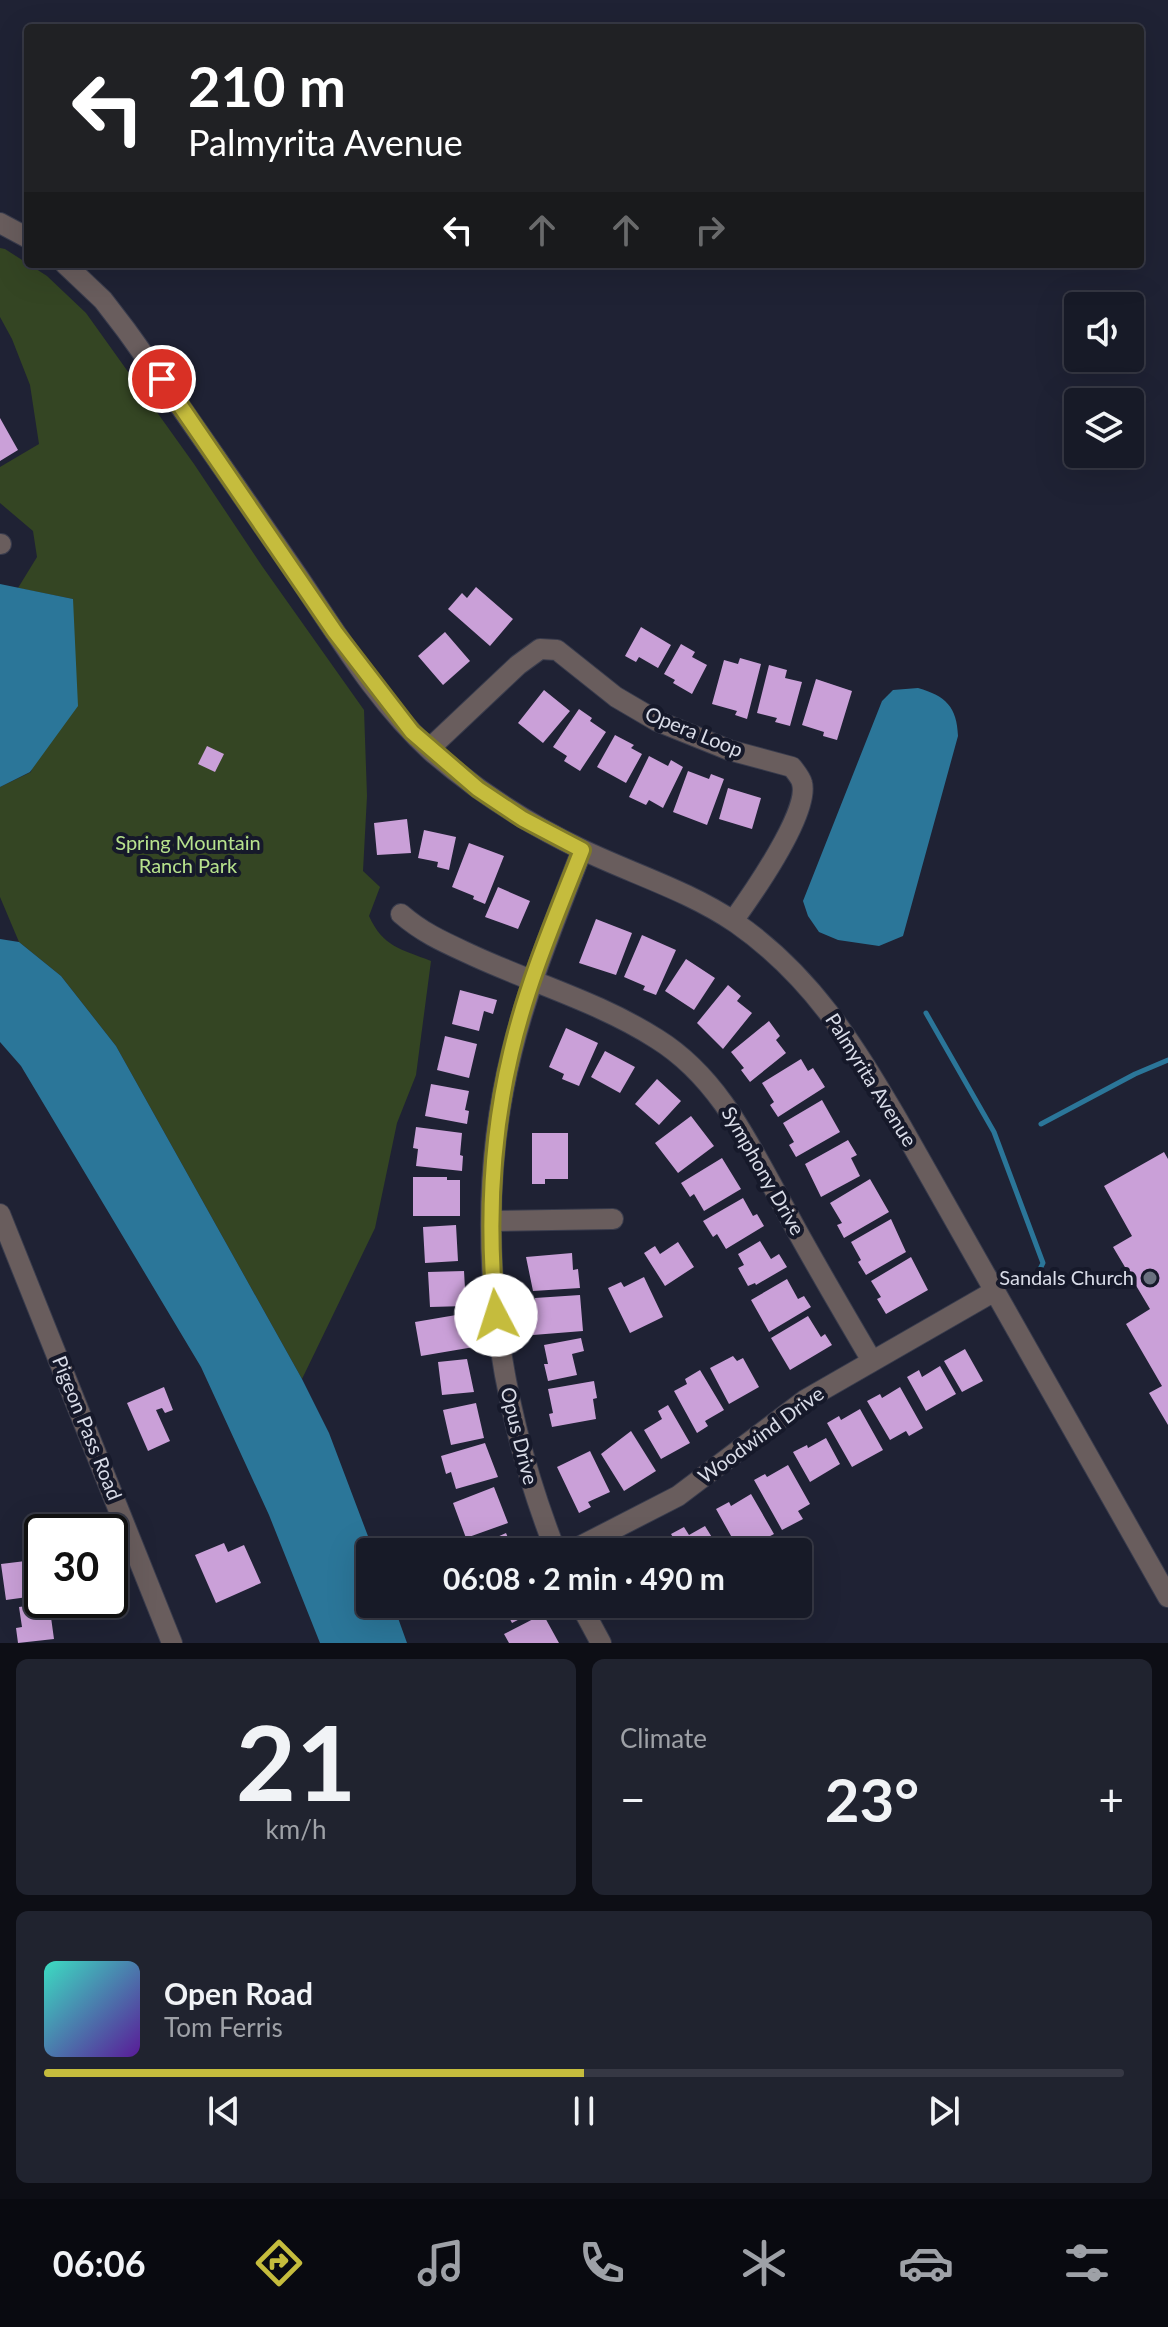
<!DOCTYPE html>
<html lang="en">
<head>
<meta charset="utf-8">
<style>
  body { margin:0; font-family:Lato,sans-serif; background:#20232f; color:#f1f3f6; height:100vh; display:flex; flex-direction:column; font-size:30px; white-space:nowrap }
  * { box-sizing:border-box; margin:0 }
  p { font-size:26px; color:#9ea1a7 }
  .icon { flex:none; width:44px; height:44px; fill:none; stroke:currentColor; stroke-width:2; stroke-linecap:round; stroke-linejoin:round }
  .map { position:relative; height:1643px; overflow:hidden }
  .sheet { display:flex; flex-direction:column; gap:16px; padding:16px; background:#0d0e15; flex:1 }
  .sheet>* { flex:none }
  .top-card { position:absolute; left:24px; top:24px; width:1120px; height:244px; border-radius:8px; box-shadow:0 8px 32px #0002,0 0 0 2px #363844; background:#202124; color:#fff; overflow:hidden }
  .fabs { position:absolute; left:1064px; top:292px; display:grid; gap:16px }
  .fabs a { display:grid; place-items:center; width:80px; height:80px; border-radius:8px; background:#171a27; box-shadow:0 8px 32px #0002,0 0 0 2px #363844; font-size:40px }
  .speed { position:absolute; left:24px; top:1514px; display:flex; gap:16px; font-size:40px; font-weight:700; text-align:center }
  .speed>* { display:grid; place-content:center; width:104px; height:104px; border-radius:50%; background:#171a27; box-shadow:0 8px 32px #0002,0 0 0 2px #363844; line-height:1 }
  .speed .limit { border:4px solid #111; border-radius:12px; background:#fff; color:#111 }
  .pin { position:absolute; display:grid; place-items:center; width:68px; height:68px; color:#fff; margin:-34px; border:4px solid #fff; border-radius:50%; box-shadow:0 2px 8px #0007 }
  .me { position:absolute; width:88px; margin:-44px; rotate:355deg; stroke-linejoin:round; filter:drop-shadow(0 0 6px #0008) }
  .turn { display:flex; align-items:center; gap:28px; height:168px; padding:0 32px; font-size:36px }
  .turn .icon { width:104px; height:104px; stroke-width:2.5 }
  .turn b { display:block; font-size:56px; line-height:68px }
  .lanes { display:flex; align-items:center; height:76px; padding:0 32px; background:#0003; justify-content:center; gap:40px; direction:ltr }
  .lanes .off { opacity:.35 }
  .big { font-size:60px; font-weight:700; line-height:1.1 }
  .sheet .tile { flex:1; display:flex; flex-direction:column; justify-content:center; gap:12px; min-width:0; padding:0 28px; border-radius:12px; background:#20232f }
  .sheet .dial { align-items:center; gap:0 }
  .dial b { font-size:104px; line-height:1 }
  .song { display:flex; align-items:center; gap:24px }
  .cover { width:96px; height:96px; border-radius:12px; background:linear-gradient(135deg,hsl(170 70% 55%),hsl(270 70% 35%)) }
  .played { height:8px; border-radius:4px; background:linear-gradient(90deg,#c5bc3d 50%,#363844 50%) }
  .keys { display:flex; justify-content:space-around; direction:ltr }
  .heat { display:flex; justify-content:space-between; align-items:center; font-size:44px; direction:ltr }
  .sheet .tiles { flex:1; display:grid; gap:16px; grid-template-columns:1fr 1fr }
  .tile:last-child { grid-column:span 2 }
  .trip { position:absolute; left:356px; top:1538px; width:456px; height:80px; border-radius:8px; background:#171a27; box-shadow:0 8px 32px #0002,0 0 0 2px #363844; font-weight:700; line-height:80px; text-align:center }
  .tabs { display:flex; height:128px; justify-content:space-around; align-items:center; background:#090a10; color:#9ea1a7 }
  .tabs .icon { width:56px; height:56px }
  .tabs .selected { color:#c5bc3d }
  .tabs b { font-size:36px; color:#f1f3f6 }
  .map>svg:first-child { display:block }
  .green { fill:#344523 }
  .water { fill:#2b7699 }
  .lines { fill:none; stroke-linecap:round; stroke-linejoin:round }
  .stream { stroke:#2b7699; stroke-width:5 }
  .building { fill:#caa0d8 }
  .minor-casing { stroke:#393c4d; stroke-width:22 }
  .minor { stroke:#695d5d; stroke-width:20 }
  .route-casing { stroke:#807a28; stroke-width:20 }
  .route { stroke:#c5bc3d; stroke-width:14 }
  .worship-dot { fill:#6b7280; stroke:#16192a; stroke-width:3 }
  .labels { text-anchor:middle; stroke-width:8; stroke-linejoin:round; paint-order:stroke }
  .street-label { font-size:20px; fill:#d9dce8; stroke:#16192a }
  .park-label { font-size:20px; fill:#b7e28d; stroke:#16192a }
  .poi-label { font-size:20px; fill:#d9dce8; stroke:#16192a; text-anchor:end }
</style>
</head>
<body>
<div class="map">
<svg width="1168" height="1643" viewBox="0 0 1168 1643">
  <rect width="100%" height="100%" fill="#1f2234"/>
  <path class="green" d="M 0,248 L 5,249 L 47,276 L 86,313 L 194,464 L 262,566 L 364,710 L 367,796 L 363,871 L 380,887 L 369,916 C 383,947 401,949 431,961 L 416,1075 L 397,1123 L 375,1228 L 302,1379 L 116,1046 L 61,976 L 19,942 L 0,897 L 0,787 L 31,772 L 73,599 L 18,588 L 37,557 L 33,531 L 0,503 L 0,467 L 39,444 L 30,385 L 12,339 L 0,317 Z"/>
  <path class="water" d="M 0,584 L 73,599 L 78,706 L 30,772 L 0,787 Z
    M 918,688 C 946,696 957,707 958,736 L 903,936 L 879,946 L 838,940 L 819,932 L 808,916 L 803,901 L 882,701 L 893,690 Z
    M 0,939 L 19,942 L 61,976 L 116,1046 L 302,1379 L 329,1433 L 374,1552 L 370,1552 L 370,1604 L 393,1604 L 407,1643 L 320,1643 L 269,1515 L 201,1367 L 21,1066 L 0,1042 Z"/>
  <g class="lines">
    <path class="stream" d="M 926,1013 L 994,1132 L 1043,1263 L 1037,1275
      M 1041,1124 L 1135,1074 L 1168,1060"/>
  </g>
  <path class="building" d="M 0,418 L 18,450 L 0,461 Z
    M 476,587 L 513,619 L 490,646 L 448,609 L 462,593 L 467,598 Z
    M 641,627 L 671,645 L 658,668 L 639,657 L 636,662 L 625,656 Z
    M 445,632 L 470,661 L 443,685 L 418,656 Z
    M 681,644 L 695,652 L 692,657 L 707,665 L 692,694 L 673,683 L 675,680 L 664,674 Z
    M 740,658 L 761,664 L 747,719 L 735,715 L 737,711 L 712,704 L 724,660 L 738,664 Z
    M 769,665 L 787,670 L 785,678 L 802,682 L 790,726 L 775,722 L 777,718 L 757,713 Z
    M 816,679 L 852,691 L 837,740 L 823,736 L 824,732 L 802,725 Z
    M 544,690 L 570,711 L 543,743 L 518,723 Z
    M 579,709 L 592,718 L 590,721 L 606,732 L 580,771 L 564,761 L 567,756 L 553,747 Z
    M 615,735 L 634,745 L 631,748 L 642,754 L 626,783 L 597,767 Z
    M 207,746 L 224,754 L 215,772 L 198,764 Z
    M 649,756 L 668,766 L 671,760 L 683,767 L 663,808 L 649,800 L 646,805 L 629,797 Z
    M 688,771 L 709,779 L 711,774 L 724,779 L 707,825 L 673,812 Z
    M 728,788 L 761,798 L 752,829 L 719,819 Z
    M 407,819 L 411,853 L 377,855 L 374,823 Z
    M 424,830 L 456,837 L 449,870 L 437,867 L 438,862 L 418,858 Z
    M 469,843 L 504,856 L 485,904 L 473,899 L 474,896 L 452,887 Z
    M 498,887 L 530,901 L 518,929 L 485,917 Z
    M 596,919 L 632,933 L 616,975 L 579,963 Z
    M 642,935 L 676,950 L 656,995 L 643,990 L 645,986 L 624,977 Z
    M 686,959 L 715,978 L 694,1010 L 665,991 Z
    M 728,985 L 741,996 L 737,1001 L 752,1013 L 723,1049 L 697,1023 Z
    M 460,990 L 497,1000 L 493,1014 L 484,1011 L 479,1031 L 452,1024 Z
    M 769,1021 L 780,1036 L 776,1040 L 786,1053 L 750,1082 L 741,1070 L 744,1068 L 731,1052 Z
    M 566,1028 L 598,1043 L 579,1086 L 562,1079 L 564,1074 L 549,1067 Z
    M 445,1036 L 477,1044 L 469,1078 L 437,1070 Z
    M 605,1051 L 635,1067 L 620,1093 L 591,1077 Z
    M 801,1059 L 808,1071 L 813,1068 L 825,1087 L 778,1117 L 770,1105 L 774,1102 L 762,1083 Z
    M 657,1079 L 681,1101 L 659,1125 L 635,1104 Z
    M 431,1084 L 469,1091 L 465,1110 L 469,1111 L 467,1124 L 425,1116 Z
    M 822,1100 L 840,1132 L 796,1157 L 789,1145 L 794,1142 L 783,1123 Z
    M 691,1116 L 714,1146 L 678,1173 L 655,1143 Z
    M 416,1127 L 462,1133 L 460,1155 L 463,1156 L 462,1171 L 416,1166 L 418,1149 L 413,1148 Z
    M 532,1133 L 568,1133 L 568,1179 L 545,1179 L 545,1184 L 532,1184 Z
    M 848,1140 L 857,1155 L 851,1158 L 860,1176 L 821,1197 L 805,1164 Z
    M 1164,1152 L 1168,1159 L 1168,1425 L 1149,1393 L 1162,1386 L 1126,1324 L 1150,1309 L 1113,1247 L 1132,1236 L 1104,1186 Z
    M 722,1158 L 741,1189 L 704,1211 L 694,1194 L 690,1197 L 681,1183 Z
    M 413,1177 L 447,1177 L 447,1180 L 460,1180 L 460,1216 L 413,1216 Z
    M 870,1179 L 889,1212 L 844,1238 L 837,1225 L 842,1223 L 830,1203 Z
    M 743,1198 L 753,1216 L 757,1214 L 764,1226 L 726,1249 L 717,1234 L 713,1237 L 703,1221 Z
    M 891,1219 L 906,1252 L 866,1275 L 858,1262 L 861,1260 L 851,1242 Z
    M 456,1225 L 458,1261 L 425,1263 L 423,1227 Z
    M 760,1241 L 771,1259 L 779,1254 L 787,1267 L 756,1285 L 755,1283 L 748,1286 L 738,1268 L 744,1265 L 738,1254 Z
    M 678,1242 L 694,1267 L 665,1286 L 644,1253 L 655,1246 L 660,1254 Z
    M 572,1253 L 573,1270 L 578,1269 L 580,1288 L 533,1291 L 526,1257 Z
    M 911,1257 L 928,1290 L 886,1314 L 877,1299 L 881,1297 L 871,1281 Z
    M 464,1271 L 466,1306 L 430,1307 L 428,1272 Z
    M 644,1277 L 663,1317 L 630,1333 L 608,1288 L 621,1282 L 624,1287 Z
    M 787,1279 L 798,1299 L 804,1296 L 811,1307 L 769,1332 L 751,1300 Z
    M 580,1295 L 583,1331 L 533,1335 L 532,1322 L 536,1322 L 535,1298 Z
    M 462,1314 L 464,1327 L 470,1326 L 474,1347 L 421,1356 L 415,1322 Z
    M 808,1316 L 821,1337 L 825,1334 L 832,1345 L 790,1370 L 771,1338 Z
    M 581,1338 L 584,1351 L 572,1354 L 577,1375 L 548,1381 L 544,1364 L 548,1364 L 544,1345 Z
    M 965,1349 L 983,1381 L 962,1392 L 944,1361 Z
    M 733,1356 L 737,1361 L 743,1358 L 759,1387 L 729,1404 L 710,1368 Z
    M 467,1359 L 474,1392 L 442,1395 L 438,1362 Z
    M 940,1366 L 956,1394 L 926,1411 L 907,1377 L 919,1370 L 922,1377 Z
    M 700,1370 L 724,1410 L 705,1421 L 708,1426 L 697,1433 L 674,1391 L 687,1384 L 685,1379 Z
    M 594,1381 L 597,1398 L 593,1399 L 596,1419 L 552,1427 L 549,1414 L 553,1413 L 548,1389 Z
    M 164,1387 L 173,1410 L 165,1413 L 162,1408 L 156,1410 L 170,1441 L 148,1451 L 127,1403 Z
    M 900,1387 L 923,1428 L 909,1436 L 906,1431 L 890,1440 L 867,1401 L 880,1394 L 882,1398 Z
    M 476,1403 L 484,1438 L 451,1445 L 443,1410 Z
    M 668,1405 L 690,1443 L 661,1459 L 644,1430 L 662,1419 L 658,1411 Z
    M 860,1409 L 883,1450 L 852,1467 L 827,1423 L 839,1416 L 841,1420 Z
    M 631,1431 L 656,1471 L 624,1491 L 601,1454 Z
    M 826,1438 L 840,1464 L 810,1482 L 793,1452 L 807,1445 L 808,1448 Z
    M 485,1443 L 498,1477 L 456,1489 L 451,1472 L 446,1474 L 441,1456 Z
    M 590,1451 L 610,1492 L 588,1502 L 591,1507 L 579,1513 L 557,1467 Z
    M 788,1465 L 810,1504 L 798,1511 L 803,1519 L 782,1530 L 754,1480 L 765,1474 L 767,1477 Z
    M 494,1487 L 508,1523 L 466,1538 L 453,1503 Z
    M 751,1494 L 774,1534 L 740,1552 L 716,1509 L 729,1502 L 731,1506 Z
    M 705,1526 L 721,1552 L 682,1552 L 671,1534 L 684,1527 L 689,1535 Z
    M 506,1533 L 514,1552 L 480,1552 L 477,1546 Z
    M 224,1543 L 228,1552 L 244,1545 L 261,1583 L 216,1603 L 195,1555 Z
    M 42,1559 L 42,1595 L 6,1600 L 1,1564 Z
    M 49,1603 L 54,1639 L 18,1643 L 16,1628 L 22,1627 L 19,1607 Z
    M 502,1604 L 539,1604 L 541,1608 L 512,1623 Z
    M 543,1614 L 559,1643 L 509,1643 L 504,1634 Z"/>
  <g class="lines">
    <g class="minor-casing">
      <path id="minor" d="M 0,223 L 28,238
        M 65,264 L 103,300 L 126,330 C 185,412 242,495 299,578 C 339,637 378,703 431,751 C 477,791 528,824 583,850 C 633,874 689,891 736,923 C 812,976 853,1044 899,1122 L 1168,1597
        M 0,544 L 1,544
        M 429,749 L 518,665 L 540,649 L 557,650 L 616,697 L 657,721 L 729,750 L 792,767 C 795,771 801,778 802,783 C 810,812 751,896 733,921
        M 401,914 C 424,934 446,943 474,956 C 535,984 601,1003 657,1039 C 723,1080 753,1153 790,1218 C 816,1266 844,1313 872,1361
        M 0,1214 L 172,1643
        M 491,1221 L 613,1219
        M 556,1552 C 494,1394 470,1218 512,1051 C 529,982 557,916 582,850
        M 569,1552 L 678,1496 L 805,1400 L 993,1292
        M 580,1604 L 601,1643"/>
    </g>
    <use href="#minor" class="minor"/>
  </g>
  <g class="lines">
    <g class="route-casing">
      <path id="route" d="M 162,379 L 335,632 L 412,732 L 478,789 L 523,819 L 582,850 C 556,916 527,983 511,1053 C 491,1138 487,1227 496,1315"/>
    </g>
    <use href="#route" class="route"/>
  </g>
  <circle class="worship-dot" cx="1150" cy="1278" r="8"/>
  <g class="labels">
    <g class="street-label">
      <text transform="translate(694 732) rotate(22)" y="7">Opera Loop</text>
      <text transform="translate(871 1080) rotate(58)" y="7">Palmyrita Avenue</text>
      <text transform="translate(763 1171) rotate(60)" y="7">Symphony Drive</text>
      <text transform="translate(87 1428) rotate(68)" y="7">Pigeon Pass Road</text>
      <text transform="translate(761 1435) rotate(-36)" y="7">Woodwind Drive</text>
      <text transform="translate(519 1436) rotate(76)" y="7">Opus Drive</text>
    </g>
    <g class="park-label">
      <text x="188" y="850">Spring Mountain<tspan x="188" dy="23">Ranch Park</tspan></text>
    </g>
    <g class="poi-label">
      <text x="1134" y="1285">Sandals Church</text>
    </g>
  </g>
</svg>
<div class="fabs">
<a><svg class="icon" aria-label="sound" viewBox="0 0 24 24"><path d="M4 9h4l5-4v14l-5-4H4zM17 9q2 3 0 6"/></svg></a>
<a><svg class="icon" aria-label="layers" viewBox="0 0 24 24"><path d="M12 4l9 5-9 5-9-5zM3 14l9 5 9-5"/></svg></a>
</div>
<div class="speed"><div class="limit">30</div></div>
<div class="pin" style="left:162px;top:379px;background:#d93025"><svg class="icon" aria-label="arrive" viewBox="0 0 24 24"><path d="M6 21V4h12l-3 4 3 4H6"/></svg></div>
<svg class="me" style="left:496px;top:1315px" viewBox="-20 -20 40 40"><circle r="19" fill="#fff"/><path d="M0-13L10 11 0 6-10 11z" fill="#c5bc3d"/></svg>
<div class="trip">06:08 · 2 min · 490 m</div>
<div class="top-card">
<div class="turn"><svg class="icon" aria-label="left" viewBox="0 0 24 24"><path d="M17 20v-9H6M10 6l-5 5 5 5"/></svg><div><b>210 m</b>Palmyrita Avenue</div></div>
<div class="lanes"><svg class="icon" aria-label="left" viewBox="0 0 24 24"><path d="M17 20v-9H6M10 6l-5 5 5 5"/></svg><svg class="icon off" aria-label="ahead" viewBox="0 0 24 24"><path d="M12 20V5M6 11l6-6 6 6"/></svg><svg class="icon off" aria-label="ahead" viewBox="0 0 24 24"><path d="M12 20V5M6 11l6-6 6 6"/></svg><svg class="icon off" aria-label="right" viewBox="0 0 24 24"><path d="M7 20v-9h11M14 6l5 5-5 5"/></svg></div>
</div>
</div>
<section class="sheet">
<div class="tiles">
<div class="tile dial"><b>21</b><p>km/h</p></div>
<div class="tile"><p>Climate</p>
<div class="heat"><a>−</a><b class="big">23°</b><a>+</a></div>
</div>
<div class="tile">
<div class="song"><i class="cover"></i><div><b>Open Road</b><p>Tom Ferris</p></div></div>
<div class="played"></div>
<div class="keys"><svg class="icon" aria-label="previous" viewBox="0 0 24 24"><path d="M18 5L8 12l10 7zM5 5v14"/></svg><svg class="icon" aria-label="pause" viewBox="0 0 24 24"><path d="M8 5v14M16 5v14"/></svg><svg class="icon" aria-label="next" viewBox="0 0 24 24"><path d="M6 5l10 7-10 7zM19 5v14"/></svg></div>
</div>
</div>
</section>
<nav class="tabs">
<b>06:06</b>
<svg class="icon selected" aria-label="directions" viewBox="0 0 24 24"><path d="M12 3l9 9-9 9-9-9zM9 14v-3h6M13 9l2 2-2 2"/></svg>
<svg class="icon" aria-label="music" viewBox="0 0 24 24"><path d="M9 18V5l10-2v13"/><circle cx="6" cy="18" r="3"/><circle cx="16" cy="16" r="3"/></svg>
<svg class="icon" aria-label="phone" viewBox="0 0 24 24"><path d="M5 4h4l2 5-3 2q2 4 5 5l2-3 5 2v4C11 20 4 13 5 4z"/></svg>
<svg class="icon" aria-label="climate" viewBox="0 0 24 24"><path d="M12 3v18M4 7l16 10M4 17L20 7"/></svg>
<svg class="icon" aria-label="car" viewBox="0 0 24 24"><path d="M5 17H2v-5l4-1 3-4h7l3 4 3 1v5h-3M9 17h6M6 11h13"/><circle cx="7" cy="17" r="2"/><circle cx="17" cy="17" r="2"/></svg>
<svg class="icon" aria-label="filters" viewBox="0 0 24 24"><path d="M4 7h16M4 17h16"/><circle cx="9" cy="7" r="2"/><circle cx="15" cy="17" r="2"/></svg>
</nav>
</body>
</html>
